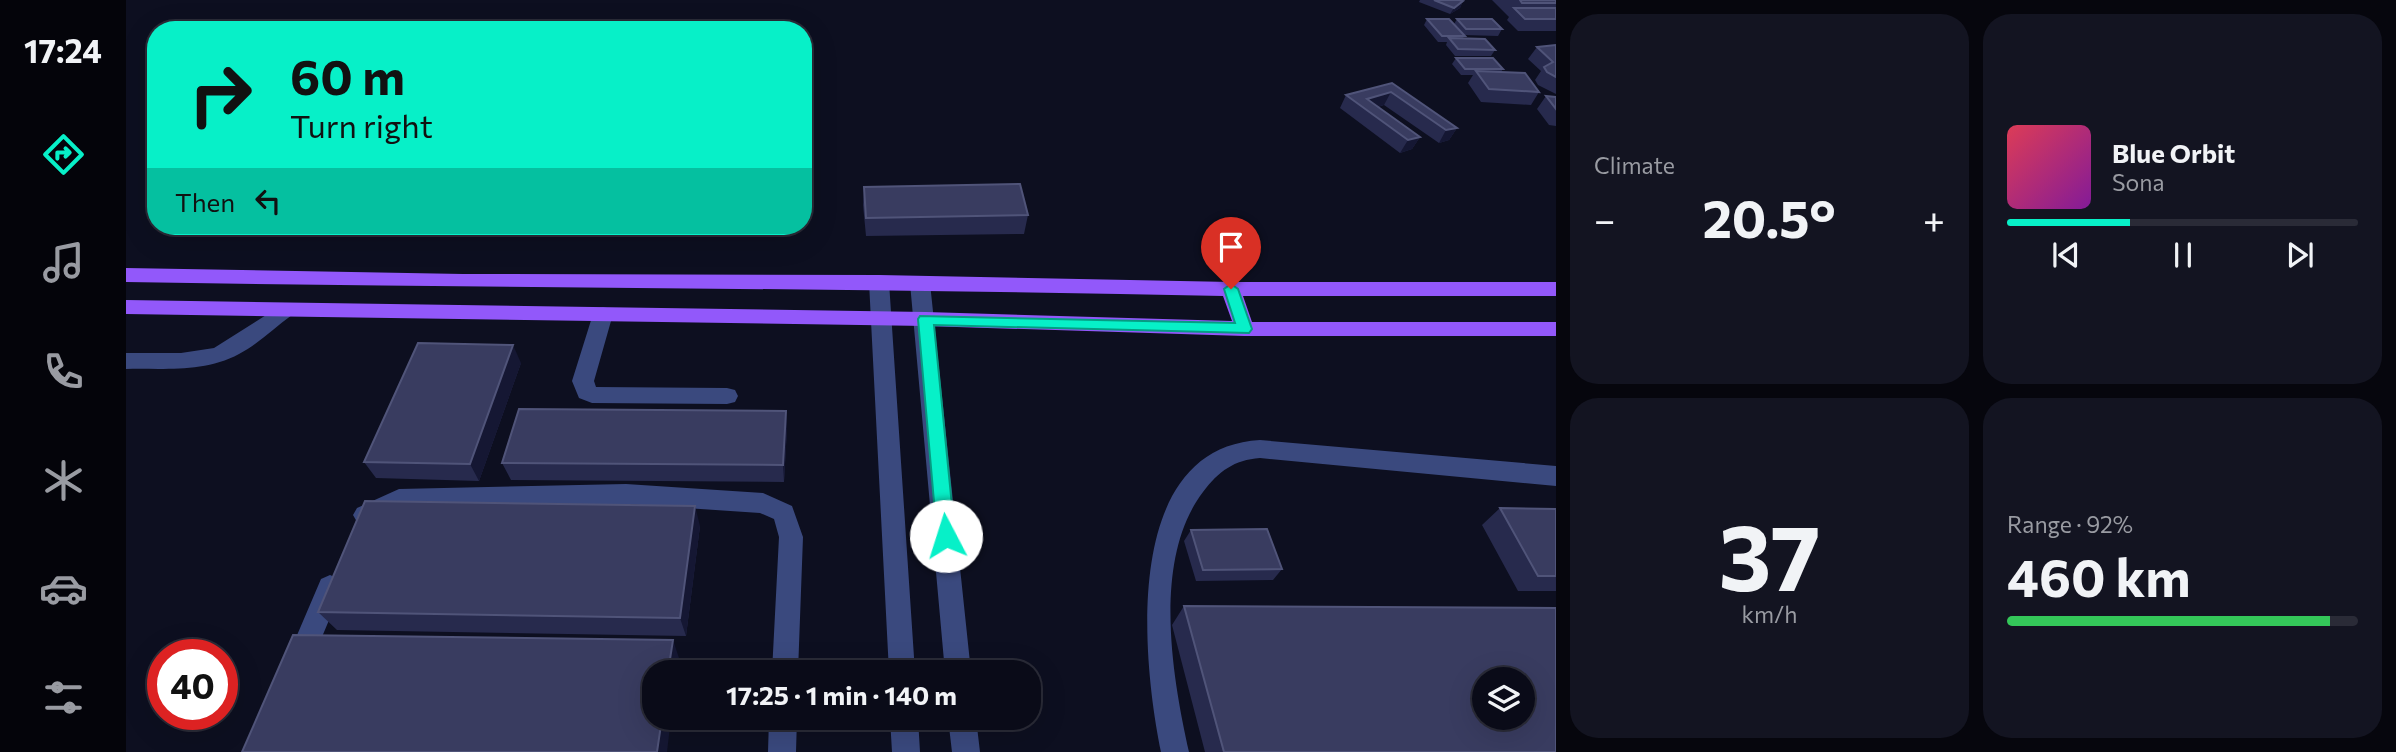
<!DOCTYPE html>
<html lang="en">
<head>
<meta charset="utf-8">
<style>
  body { margin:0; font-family:Commissioner,sans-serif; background:#131421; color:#f1f3f6; height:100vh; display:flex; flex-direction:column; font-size:26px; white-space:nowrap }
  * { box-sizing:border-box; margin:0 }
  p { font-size:23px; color:#999ba2 }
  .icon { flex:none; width:38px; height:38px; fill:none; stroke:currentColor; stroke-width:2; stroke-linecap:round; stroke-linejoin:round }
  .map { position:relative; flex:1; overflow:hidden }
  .details { display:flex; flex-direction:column; gap:14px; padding:14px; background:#06060d; width:840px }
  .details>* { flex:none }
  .top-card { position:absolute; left:21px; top:21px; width:665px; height:214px; border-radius:28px; box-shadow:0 7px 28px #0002,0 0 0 2px #2a2b37; background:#07f0c8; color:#111; overflow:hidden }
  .fabs { position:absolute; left:1346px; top:667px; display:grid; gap:14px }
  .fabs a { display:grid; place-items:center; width:63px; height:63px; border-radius:50%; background:#0a0b18; box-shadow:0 7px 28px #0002,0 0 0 2px #2a2b37; font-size:35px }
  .speed { position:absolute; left:21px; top:639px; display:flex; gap:14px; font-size:35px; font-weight:700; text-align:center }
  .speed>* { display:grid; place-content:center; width:91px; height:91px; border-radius:50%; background:#0a0b18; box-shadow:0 7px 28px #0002,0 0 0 2px #2a2b37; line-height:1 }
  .speed .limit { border:10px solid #d22; background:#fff; color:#111 }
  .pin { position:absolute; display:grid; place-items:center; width:60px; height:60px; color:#fff; margin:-72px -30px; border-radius:50% 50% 50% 0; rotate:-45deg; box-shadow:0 0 7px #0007 }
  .pin .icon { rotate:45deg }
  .me { position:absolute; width:77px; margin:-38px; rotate:355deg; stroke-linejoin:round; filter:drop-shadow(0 0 5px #0008) }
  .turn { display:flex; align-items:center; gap:24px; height:147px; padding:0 28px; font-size:32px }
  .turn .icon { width:91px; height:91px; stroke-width:2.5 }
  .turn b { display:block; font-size:49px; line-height:60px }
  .then { display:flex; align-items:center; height:66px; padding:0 28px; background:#0003; gap:14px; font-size:26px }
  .big { font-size:52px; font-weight:700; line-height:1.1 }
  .details .card { flex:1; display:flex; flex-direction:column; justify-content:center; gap:10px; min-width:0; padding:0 24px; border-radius:28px; background:#131421 }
  .details .dial { align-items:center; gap:0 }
  .dial b { font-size:91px; line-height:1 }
  .song { display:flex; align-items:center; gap:21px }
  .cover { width:84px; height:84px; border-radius:10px; background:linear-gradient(135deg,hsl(350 70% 55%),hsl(290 70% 35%)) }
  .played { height:7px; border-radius:4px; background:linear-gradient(90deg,#07f0c8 35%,#2a2b37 35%) }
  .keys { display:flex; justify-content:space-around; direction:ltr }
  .heat { display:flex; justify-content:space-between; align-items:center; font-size:38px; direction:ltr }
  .charge { height:10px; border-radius:5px; background:linear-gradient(90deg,#34c759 92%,#2a2b37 0) }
  .details .tiles { flex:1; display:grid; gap:14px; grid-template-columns:repeat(2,1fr) }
  .trip { position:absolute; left:516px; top:660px; width:399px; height:70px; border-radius:28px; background:#0a0b18; box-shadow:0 7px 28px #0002,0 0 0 2px #2a2b37; font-weight:700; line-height:70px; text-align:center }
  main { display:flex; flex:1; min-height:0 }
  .tabs { display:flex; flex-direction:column; width:126px; justify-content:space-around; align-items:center; background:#04040a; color:#999ba2 }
  .tabs .icon { width:49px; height:49px }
  .tabs .active { color:#07f0c8 }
  .tabs b { font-size:32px; color:#f1f3f6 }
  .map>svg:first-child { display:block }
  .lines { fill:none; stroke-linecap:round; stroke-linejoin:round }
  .minor { fill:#3a497e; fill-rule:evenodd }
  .major { fill:#9258fa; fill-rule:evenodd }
  .wall { fill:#272a4d }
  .shaded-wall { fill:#151733 }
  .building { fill:#393c60; stroke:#505479; stroke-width:2; fill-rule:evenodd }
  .route { fill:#07f0c8; stroke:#059c82; stroke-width:2 }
</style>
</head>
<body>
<main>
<nav class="tabs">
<b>17:24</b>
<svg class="icon active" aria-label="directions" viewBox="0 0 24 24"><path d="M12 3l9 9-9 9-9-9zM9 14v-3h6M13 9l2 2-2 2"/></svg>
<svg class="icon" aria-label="music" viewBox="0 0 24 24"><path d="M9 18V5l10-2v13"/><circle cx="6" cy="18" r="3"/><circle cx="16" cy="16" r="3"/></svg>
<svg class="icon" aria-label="phone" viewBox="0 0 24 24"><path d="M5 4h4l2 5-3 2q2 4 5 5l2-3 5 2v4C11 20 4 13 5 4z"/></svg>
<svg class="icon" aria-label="climate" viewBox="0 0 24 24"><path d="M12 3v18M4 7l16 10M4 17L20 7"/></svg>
<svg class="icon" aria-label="car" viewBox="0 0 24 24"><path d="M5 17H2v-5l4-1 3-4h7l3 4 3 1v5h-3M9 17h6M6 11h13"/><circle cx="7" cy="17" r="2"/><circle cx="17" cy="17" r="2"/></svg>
<svg class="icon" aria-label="filters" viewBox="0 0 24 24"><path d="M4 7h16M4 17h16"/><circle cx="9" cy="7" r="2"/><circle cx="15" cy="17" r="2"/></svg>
</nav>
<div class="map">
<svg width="1430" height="752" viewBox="0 0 1430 752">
  <rect width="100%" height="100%" fill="#0d0f20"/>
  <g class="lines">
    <path class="minor" d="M 753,275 L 760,277 L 763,282 L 789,672 L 763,672 L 743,282 L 746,277 Z
      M 794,276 L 801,278 L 804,283 L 845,672 L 819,672 L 784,283 L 787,278 Z
      M 159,303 L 166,305 L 169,310 L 166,315 C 148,328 132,344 113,354 C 78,373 38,368 0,369 L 0,353 L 55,353 L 88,348 Z
      M 477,307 L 484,309 L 487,314 L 468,381 L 470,387 L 601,388 L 609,390 L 612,396 L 609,402 L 601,404 L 466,403 L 453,398 L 446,381 L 467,314 L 470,309 Z
      M 1134,440 L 1430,466 L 1430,486 L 1134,458 C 1108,460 1093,471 1077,492 C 1026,559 1046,676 1063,752 L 1035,752 C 1016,659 995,448 1134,440 Z
      M 500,484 L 637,493 L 666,506 L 677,537 L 672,672 L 646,672 L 653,537 L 648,519 L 634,513 L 500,504 L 275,509 L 239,525 L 231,522 L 227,515 L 231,508 L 273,489 Z
      M 204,575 L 213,579 L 217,587 L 182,670 L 173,674 L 164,670 L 160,661 L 195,579 Z
      M 643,718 L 671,718 L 670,752 L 642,752 Z
      M 764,718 L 792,718 L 794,752 L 766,752 Z
      M 822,718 L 850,718 L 854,752 L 826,752 Z"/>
    <path class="major" d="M 0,268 L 337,274 L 753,275 L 1105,282 L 1430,282 L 1430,296 L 1117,296 L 1126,322 L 1430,322 L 1430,336 L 1118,336 L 800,326 L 0,314 L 0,300 L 800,312 L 1106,321 L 1097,296 C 732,288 366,288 0,282 Z"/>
  </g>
  <path class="wall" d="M 1294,0 L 1333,0 L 1337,1 L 1334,8 L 1324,14 L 1293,2 Z
    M 1366,0 L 1430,0 L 1430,31 L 1392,31 L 1381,20 L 1383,17 Z
    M 1301,19 L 1328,24 L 1331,19 L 1376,29 L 1372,36 L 1338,35 L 1337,39 L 1369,50 L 1365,56 L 1329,56 L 1320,45 L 1321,42 L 1312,42 L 1298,25 Z
    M 1430,45 L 1430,94 L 1412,85 L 1409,80 L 1415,71 L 1402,59 L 1411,47 Z
    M 1330,58 L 1377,69 L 1375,72 L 1413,92 L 1405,105 L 1355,102 L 1342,83 L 1347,75 L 1335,75 L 1326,64 Z
    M 1266,83 L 1331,128 L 1323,140 L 1313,143 L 1258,105 L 1252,107 L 1294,137 L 1286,149 L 1274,153 L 1214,108 L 1220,95 Z
    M 1420,96 L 1430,97 L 1430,126 L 1423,125 L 1411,109 Z
    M 738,187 L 902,215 L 898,234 L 740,236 L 737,205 Z
    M 395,363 L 353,481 L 250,478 L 238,462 Z
    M 660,411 L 661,428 L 658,482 L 385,480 L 376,463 Z
    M 1374,508 L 1430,509 L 1430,591 L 1392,591 L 1356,525 Z
    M 574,526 L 560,636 L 211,630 L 192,612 Z
    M 1065,530 L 1156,569 L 1147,580 L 1070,581 L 1058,541 Z
    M 1058,606 L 1430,752 L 1079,752 L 1046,625 Z"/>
  <path class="shaded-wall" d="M 1337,1 L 1334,8 L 1324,14 L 1328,8 Z
    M 1265,92 L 1258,105 L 1240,110 L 1241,99 Z
    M 1331,128 L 1323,140 L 1313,143 L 1320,130 Z
    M 1294,137 L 1286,149 L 1274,153 L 1282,140 Z
    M 387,345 L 395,363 L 353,481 L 344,464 Z
    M 660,411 L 661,428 L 658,482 L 657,465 Z
    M 569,506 L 574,526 L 560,636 L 554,618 Z
    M 547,640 L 553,658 L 551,672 L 542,672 Z
    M 536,718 L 545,718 L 541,752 L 531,752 Z"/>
  <path class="building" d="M 1308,0 L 1333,0 L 1337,1 L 1328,8 Z
    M 1394,0 L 1430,0 L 1430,3 L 1396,3 Z
    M 1388,8 L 1430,8 L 1430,19 L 1399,19 Z
    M 1301,19 L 1323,19 L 1339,36 L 1316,36 Z
    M 1331,19 L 1366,19 L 1376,29 L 1340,29 Z
    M 1323,38 L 1359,39 L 1369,50 L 1332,49 Z
    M 1430,45 L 1430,77 L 1421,72 L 1418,67 L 1427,62 L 1411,47 Z
    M 1330,58 L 1367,58 L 1377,69 L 1339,69 Z
    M 1350,71 L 1399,73 L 1413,92 L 1363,89 Z
    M 1266,83 L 1331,128 L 1320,130 L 1265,92 L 1241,99 L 1294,137 L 1282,140 L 1220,95 Z
    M 1420,96 L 1430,97 L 1430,109 Z
    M 894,184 L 902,215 L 740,218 L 738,187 Z
    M 292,343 L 387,345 L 344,464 L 238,462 Z
    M 393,409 L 660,411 L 657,465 L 376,463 Z
    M 239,501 L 569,506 L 554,618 L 192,612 Z
    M 1374,508 L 1430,509 L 1430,576 L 1412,576 Z
    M 1141,529 L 1156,569 L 1077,570 L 1065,530 Z
    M 1058,606 L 1430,608 L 1430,752 L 1098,752 ZM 1358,679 L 1396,679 L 1396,718 L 1358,718 Z
    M 167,635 L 547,640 L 542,672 L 528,672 L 528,718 L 536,718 L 531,752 L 116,752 Z"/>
  <path class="route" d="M 1105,284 L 1112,289 L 1126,329 L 1123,333 L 808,325 L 829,536 L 826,542 L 820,544 L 813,542 L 811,536 L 792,319 L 794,316 L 1109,323 L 1098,289 Z"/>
</svg>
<div class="fabs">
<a><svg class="icon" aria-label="layers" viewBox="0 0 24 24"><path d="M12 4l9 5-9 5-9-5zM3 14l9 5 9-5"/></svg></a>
</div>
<div class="speed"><div class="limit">40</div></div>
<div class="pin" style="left:1105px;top:289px;background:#d93025"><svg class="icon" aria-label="arrive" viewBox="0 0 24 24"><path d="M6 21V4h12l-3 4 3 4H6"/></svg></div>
<svg class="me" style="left:820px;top:536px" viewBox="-20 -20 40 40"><circle r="19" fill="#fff"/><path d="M0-13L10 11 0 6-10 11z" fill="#07f0c8"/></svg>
<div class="trip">17:25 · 1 min · 140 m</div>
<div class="top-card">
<div class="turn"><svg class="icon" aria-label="right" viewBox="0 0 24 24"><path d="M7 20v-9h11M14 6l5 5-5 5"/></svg><div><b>60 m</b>Turn right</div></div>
<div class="then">Then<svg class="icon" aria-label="left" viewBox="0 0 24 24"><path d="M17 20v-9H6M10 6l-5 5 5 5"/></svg></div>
</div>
</div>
<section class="details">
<div class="tiles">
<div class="card"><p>Climate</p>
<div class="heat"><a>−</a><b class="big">20.5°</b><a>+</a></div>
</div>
<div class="card">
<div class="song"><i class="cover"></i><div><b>Blue Orbit</b><p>Sona</p></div></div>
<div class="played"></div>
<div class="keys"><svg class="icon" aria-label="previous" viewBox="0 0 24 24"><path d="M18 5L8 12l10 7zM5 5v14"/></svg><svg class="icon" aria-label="pause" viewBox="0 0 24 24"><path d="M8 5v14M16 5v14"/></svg><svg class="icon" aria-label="next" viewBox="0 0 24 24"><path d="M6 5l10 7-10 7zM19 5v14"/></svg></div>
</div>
<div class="card dial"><b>37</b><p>km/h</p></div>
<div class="card"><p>Range · 92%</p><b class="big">460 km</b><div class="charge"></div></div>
</div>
</section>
</main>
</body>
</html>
